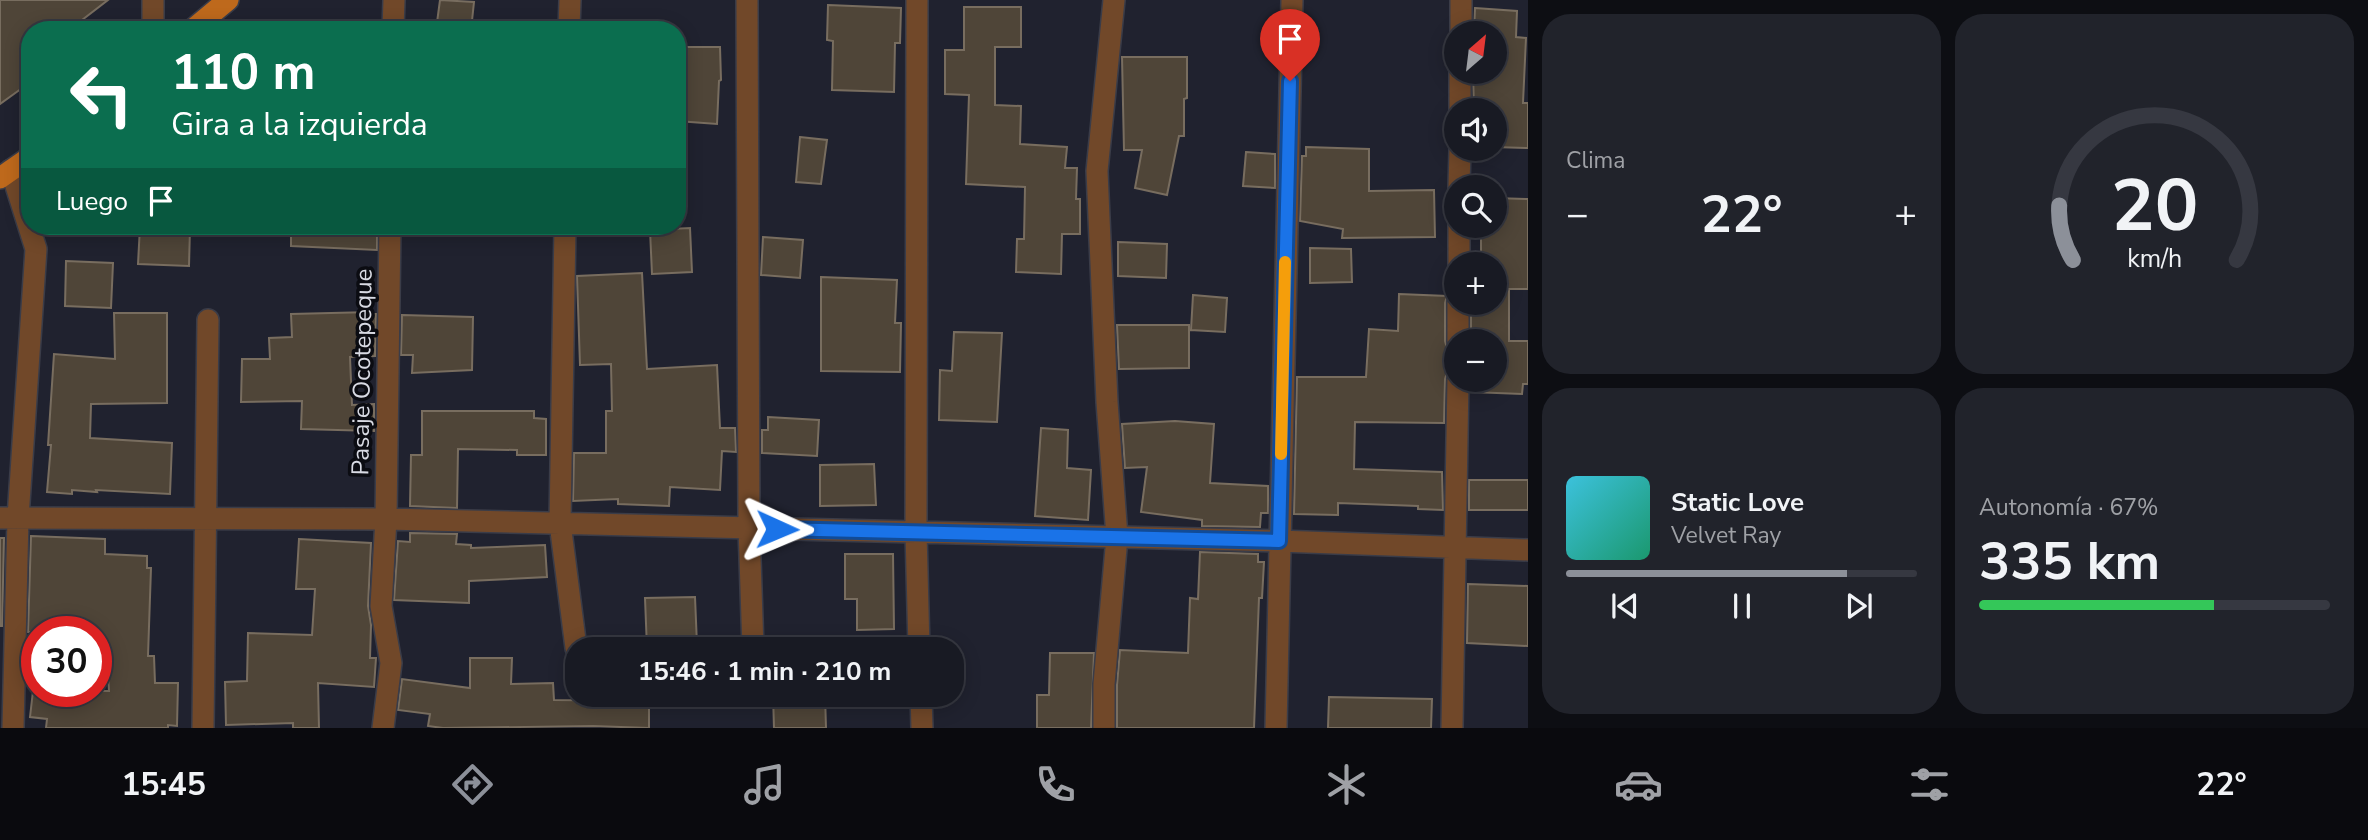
<!DOCTYPE html>
<html lang="es">
<head>
<meta charset="utf-8">
<style>
  body { margin:0; font-family:"Nunito Sans",sans-serif; background:#21232b; color:#f1f3f6; height:100vh; display:flex; flex-direction:column; font-size:26px; white-space:nowrap }
  * { box-sizing:border-box; margin:0 }
  p { font-size:23px; color:#9fa1a6 }
  .icon { flex:none; width:38px; height:38px; fill:none; stroke:currentColor; stroke-width:2; stroke-linecap:round; stroke-linejoin:round }
  .map { position:relative; flex:1; overflow:hidden }
  .panel { display:flex; flex-direction:column; gap:14px; padding:14px; background:#0d0e13; width:840px }
  .panel>* { flex:none }
  .guide { position:absolute; left:21px; top:21px; width:665px; height:214px; border-radius:28px; box-shadow:0 4px 18px #0003,0 0 0 2px #363841; background:#0b6e4f; color:#fff; overflow:hidden }
  .needle { width:46px; rotate:28deg }
  .fabs { position:absolute; left:1444px; top:21px; display:grid; gap:14px }
  .fabs a { display:grid; place-items:center; width:63px; height:63px; border-radius:50%; background:#181a23; box-shadow:0 4px 18px #0003,0 0 0 2px #363841; font-size:35px }
  .speed { position:absolute; left:21px; top:616px; display:flex; gap:14px; font-size:35px; font-weight:700; text-align:center }
  .speed>* { display:grid; place-content:center; width:91px; height:91px; border-radius:50%; background:#181a23; box-shadow:0 4px 18px #0003,0 0 0 2px #363841; line-height:1 }
  .speed .limit { border:10px solid #d22; background:#fff; color:#111 }
  .pin { position:absolute; display:grid; place-items:center; width:60px; height:60px; color:#fff; margin:-72px -30px; border-radius:50% 50% 50% 0; rotate:-45deg; box-shadow:0 0 7px #0007 }
  .pin .icon { rotate:45deg }
  .me { position:absolute; width:77px; margin:-38px; rotate:91deg; stroke-linejoin:round; filter:drop-shadow(0 0 5px #0008) }
  .turn { display:flex; align-items:center; gap:24px; height:147px; padding:0 35px; font-size:32px }
  .turn .icon { width:91px; height:91px; stroke-width:2.5 }
  .turn b { display:block; font-size:49px; line-height:60px }
  .then { display:flex; align-items:center; height:66px; padding:0 35px; background:#0003; gap:14px; font-size:26px }
  .big { font-size:52px; font-weight:700; line-height:1.1 }
  .panel .widget { flex:1; display:flex; flex-direction:column; justify-content:center; gap:10px; min-width:0; padding:0 24px; border-radius:28px; background:#21232b }
  .panel .dial { align-items:center; gap:0 }
  .dial svg { height:182px; overflow:visible; fill:none; stroke:#363841; stroke-width:7; stroke-linecap:round; text-anchor:middle }
  .dial text { fill:#f1f3f6; stroke:none }
  .song { display:flex; align-items:center; gap:21px }
  .cover { width:84px; height:84px; border-radius:10px; background:linear-gradient(135deg,hsl(190 70% 55%),hsl(160 70% 35%)) }
  .played { height:7px; border-radius:4px; background:linear-gradient(90deg,#8c9099 80%,#363841 80%) }
  .keys { display:flex; justify-content:space-around; direction:ltr }
  .heat { display:flex; justify-content:space-between; align-items:center; font-size:38px; direction:ltr }
  .charge { height:10px; border-radius:5px; background:linear-gradient(90deg,#34c759 67%,#363841 0) }
  .panel .tiles { flex:1; display:grid; gap:14px; grid-template-columns:repeat(2,1fr) }
  .trip { position:absolute; left:565px; top:637px; width:399px; height:70px; border-radius:28px; background:#181a23; box-shadow:0 4px 18px #0003,0 0 0 2px #363841; font-weight:700; line-height:70px; text-align:center }
  .dock { display:flex; height:112px; justify-content:space-around; align-items:center; background:#0a0a0e; color:#9fa1a6 }
  .dock .icon { width:49px; height:49px }
  .dock .selected { color:#8c9099 }
  .dock b { font-size:32px; color:#f1f3f6 }
  main { display:flex; flex:1; min-height:0 }
  .map>svg:first-child { display:block }
  .building { fill:#4f4538; stroke:#786d5f; stroke-width:2 }
  .lines { fill:none; stroke-linecap:round; stroke-linejoin:round }
  .minor-casing { stroke:#3a3c48; stroke-width:24 }
  .major-casing { stroke:#3a3c48; stroke-width:24 }
  .minor { stroke:#714829; stroke-width:21 }
  .major { stroke:#be691c; stroke-width:21 }
  .route-casing { stroke:#114b97; stroke-width:18 }
  .route { stroke:#1a73e8; stroke-width:12 }
  .slow { stroke:#f59e0b; stroke-width:12 }
  .labels { text-anchor:middle; stroke-width:7; stroke-linejoin:round; paint-order:stroke }
  .street-label { font-size:24px; fill:#d8dae3; stroke:#0b0c12 }
</style>
</head>
<body>
<main>
<div class="map">
<svg width="1528" height="728" viewBox="0 0 1528 728">
  <rect width="100%" height="100%" fill="#20222f"/>
  <path class="building" d="M 0,0 L 108,0 L 69,30 L 30,30 L 30,54 L 25,86 L 0,104 Z
    M 440,0 L 474,2 L 471,30 L 436,30 Z
    M 828,5 L 901,8 L 900,43 L 895,43 L 894,92 L 832,90 L 833,41 L 827,40 Z
    M 964,7 L 1021,7 L 1021,47 L 995,47 L 995,105 L 1021,106 L 1020,144 L 1067,147 L 1065,168 L 1077,168 L 1076,199 L 1080,199 L 1080,234 L 1062,234 L 1061,274 L 1016,272 L 1017,239 L 1024,239 L 1025,187 L 966,184 L 969,95 L 945,94 L 945,50 L 964,50 Z
    M 1475,8 L 1517,11 L 1516,37 L 1526,38 L 1523,103 L 1528,103 L 1528,148 L 1494,147 L 1494,110 L 1474,110 L 1473,72 L 1494,72 L 1494,33 L 1474,33 Z
    M 677,47 L 720,47 L 721,80 L 719,81 L 717,124 L 677,121 Z
    M 1122,57 L 1187,57 L 1187,98 L 1184,99 L 1184,136 L 1179,136 L 1167,195 L 1135,188 L 1142,150 L 1124,150 Z
    M 800,137 L 827,140 L 821,184 L 796,182 Z
    M 1306,147 L 1369,149 L 1369,191 L 1434,190 L 1435,237 L 1342,238 L 1343,229 L 1300,221 L 1302,156 L 1306,156 Z
    M 1246,152 L 1275,154 L 1275,188 L 1243,186 Z
    M 1494,198 L 1528,199 L 1528,289 L 1509,289 L 1509,341 L 1528,341 L 1528,384 L 1523,384 L 1522,394 L 1471,392 L 1471,380 L 1494,380 L 1494,341 L 1471,341 L 1471,303 L 1494,303 L 1494,264 L 1481,264 L 1481,226 L 1494,226 Z
    M 140,226 L 190,228 L 189,266 L 138,264 Z
    M 291,226 L 377,226 L 377,250 L 291,246 Z
    M 690,228 L 692,272 L 652,274 L 650,230 Z
    M 763,237 L 803,240 L 800,278 L 761,275 Z
    M 1118,242 L 1167,244 L 1166,278 L 1118,276 Z
    M 1310,248 L 1351,249 L 1352,282 L 1310,283 Z
    M 66,261 L 113,263 L 111,308 L 65,306 Z
    M 642,273 L 647,369 L 717,365 L 720,428 L 735,428 L 736,452 L 722,451 L 720,490 L 670,487 L 669,506 L 618,504 L 618,499 L 573,501 L 574,453 L 606,453 L 606,411 L 612,411 L 611,364 L 580,365 L 577,276 Z
    M 821,277 L 897,280 L 895,323 L 901,323 L 900,372 L 821,371 Z
    M 1399,294 L 1447,296 L 1445,303 L 1445,341 L 1447,348 L 1456,354 L 1456,367 L 1447,373 L 1445,379 L 1444,423 L 1355,422 L 1354,469 L 1442,472 L 1443,510 L 1418,509 L 1418,506 L 1338,503 L 1338,515 L 1294,514 L 1297,377 L 1366,377 L 1369,329 L 1398,331 Z
    M 1193,295 L 1227,298 L 1225,332 L 1191,330 Z
    M 371,312 L 371,314 L 376,314 L 375,356 L 350,357 L 352,405 L 374,404 L 374,431 L 301,429 L 302,401 L 241,402 L 242,359 L 270,359 L 269,338 L 292,337 L 291,314 Z
    M 114,313 L 167,313 L 167,403 L 91,404 L 90,438 L 172,443 L 170,494 L 96,490 L 97,492 L 72,490 L 72,494 L 47,492 L 51,445 L 48,445 L 54,354 L 115,359 Z
    M 402,315 L 473,317 L 472,370 L 412,373 L 413,355 L 401,355 Z
    M 1117,325 L 1189,325 L 1189,368 L 1119,369 Z
    M 954,332 L 1002,333 L 997,422 L 939,420 L 940,370 L 952,371 Z
    M 422,411 L 534,411 L 534,418 L 546,419 L 546,455 L 517,455 L 517,450 L 458,449 L 457,508 L 410,506 L 411,455 L 422,455 Z
    M 768,417 L 819,420 L 817,456 L 762,453 L 762,430 L 768,430 Z
    M 1175,421 L 1214,424 L 1210,483 L 1268,486 L 1268,513 L 1261,513 L 1260,527 L 1202,526 L 1202,520 L 1141,512 L 1147,467 L 1125,468 L 1122,424 Z
    M 1041,428 L 1068,430 L 1067,468 L 1091,470 L 1088,520 L 1035,516 Z
    M 874,464 L 876,505 L 820,506 L 820,465 Z
    M 1469,480 L 1528,480 L 1528,510 L 1469,510 Z
    M 410,533 L 457,534 L 456,544 L 471,545 L 471,548 L 545,545 L 547,577 L 469,581 L 469,603 L 394,600 L 398,541 L 410,542 Z
    M 31,536 L 105,539 L 105,554 L 147,556 L 147,568 L 151,568 L 148,656 L 154,656 L 155,683 L 178,683 L 177,726 L 168,725 L 168,728 L 46,728 L 47,719 L 30,717 L 33,691 L 109,691 L 106,640 L 96,640 L 96,632 L 28,632 Z
    M 0,538 L 4,538 L 2,626 L 0,626 Z
    M 299,539 L 371,543 L 368,606 L 371,625 L 370,658 L 376,658 L 374,687 L 318,683 L 319,728 L 293,728 L 293,723 L 226,725 L 225,682 L 247,681 L 248,633 L 312,635 L 315,589 L 296,589 Z
    M 1200,552 L 1258,554 L 1258,562 L 1264,562 L 1262,598 L 1259,598 L 1254,728 L 1117,728 L 1117,685 L 1120,650 L 1188,653 L 1190,598 L 1198,599 Z
    M 845,554 L 893,554 L 894,629 L 857,630 L 857,599 L 845,599 Z
    M 1468,584 L 1528,586 L 1528,646 L 1467,643 Z
    M 695,597 L 697,645 L 699,649 L 647,649 L 645,598 Z
    M 1050,653 L 1094,653 L 1091,728 L 1037,728 L 1037,695 L 1049,695 Z
    M 470,658 L 512,658 L 511,684 L 553,683 L 554,700 L 649,701 L 649,728 L 593,726 L 443,728 L 428,726 L 430,714 L 398,710 L 402,679 L 470,688 Z
    M 773,695 L 825,695 L 826,728 L 774,728 Z
    M 1329,697 L 1432,699 L 1431,728 L 1328,728 Z"/>
  <g class="lines">
    <g class="minor-casing">
      <path id="minor" d="M 747,0 L 749,528 L 753,649
        M 917,0 L 916,532 L 919,649
        M 153,30 L 153,0
        M 393,30 L 394,0
        M 569,30 L 570,0
        M 1461,33 L 1461,0
        M 1460,110 L 1460,72
        M 11,170 L 36,249 L 18,518 L 13,728
        M 1459,187 L 1460,149
        M 565,226 L 560,523 L 576,648
        M 1459,264 L 1459,226
        M 1458,341 L 1458,303
        M 0,518 L 386,519 L 1279,541 L 1528,550
        M 921,695 L 922,728
        M 203,728 L 208,320
        M 383,728 L 391,663 L 381,606 L 386,519 L 390,226
        M 1104,728 L 1104,684 L 1117,537 L 1107,402 L 1097,171 L 1114,0
        M 1276,728 L 1292,0
        M 1452,728 L 1458,380"/>
    </g>
    <g class="major-casing">
      <path id="major" d="M 192,30 L 228,0
        M 0,178 L 30,157"/>
    </g>
    <use href="#minor" class="minor"/>
    <use href="#major" class="major"/>
  </g>
  <g class="lines">
    <g class="route-casing">
      <path id="route" d="M 777,529 L 1279,541 L 1290,81"/>
    </g>
    <use href="#route" class="route"/>
    <path class="slow" d="M 1281,454 L 1285,262"/>
  </g>
  <g class="labels">
    <g class="street-label">
      <text transform="translate(362 372) rotate(-89)" y="8">Pasaje Ocotepeque</text>
    </g>
  </g>
</svg>
<div class="fabs">
<a><svg class="needle" viewBox="-14 -14 28 28"><path d="M0-13l5 13h-10z" fill="#e53935"/><path d="M0 13l5-13h-10z" fill="#9fa1a6"/></svg></a>
<a><svg class="icon" aria-label="sound" viewBox="0 0 24 24"><path d="M4 9h4l5-4v14l-5-4H4zM17 9q2 3 0 6"/></svg></a>
<a><svg class="icon" aria-label="search" viewBox="0 0 24 24"><circle cx="10" cy="10" r="6"/><path d="M15 15l6 6"/></svg></a>
<a>+</a>
<a>−</a>
</div>
<div class="speed"><div class="limit">30</div></div>
<div class="pin" style="left:1290px;top:81px;background:#d93025"><svg class="icon" aria-label="arrive" viewBox="0 0 24 24"><path d="M6 21V4h12l-3 4 3 4H6"/></svg></div>
<svg class="me" style="left:777px;top:529px" viewBox="-20 -20 40 40"><path d="M0-17L14 15 0 8-14 15z" fill="#1a73e8" stroke="#fff" stroke-width="4"/></svg>
<div class="trip">15:46 · 1 min · 210 m</div>
<div class="guide">
<div class="turn"><svg class="icon" aria-label="left" viewBox="0 0 24 24"><path d="M17 20v-9H6M10 6l-5 5 5 5"/></svg><div><b>110 m</b>Gira a la izquierda</div></div>
<div class="then">Luego<svg class="icon" aria-label="arrive" viewBox="0 0 24 24"><path d="M6 21V4h12l-3 4 3 4H6"/></svg></div>
</div>
</div>
<section class="panel">
<div class="tiles">
<div class="widget"><p>Clima</p>
<div class="heat"><a>−</a><b class="big">22°</b><a>+</a></div>
</div>
<div class="widget dial"><svg viewBox="0 0 100 80">
<path d="M14 69A42 42 0 1 1 86 69"/>
<path d="M14 69A42 42 0 0 1 8 45" stroke="#8c9099"/>
<text x="50" y="56" font-size="32" font-weight="700">20</text>
<text x="50" y="72" font-size="11">km/h</text>
</svg></div>
<div class="widget">
<div class="song"><i class="cover"></i><div><b>Static Love</b><p>Velvet Ray</p></div></div>
<div class="played"></div>
<div class="keys"><svg class="icon" aria-label="previous" viewBox="0 0 24 24"><path d="M18 5L8 12l10 7zM5 5v14"/></svg><svg class="icon" aria-label="pause" viewBox="0 0 24 24"><path d="M8 5v14M16 5v14"/></svg><svg class="icon" aria-label="next" viewBox="0 0 24 24"><path d="M6 5l10 7-10 7zM19 5v14"/></svg></div>
</div>
<div class="widget"><p>Autonomía · 67%</p><b class="big">335 km</b><div class="charge"></div></div>
</div>
</section>
</main>
<nav class="dock">
<b>15:45</b>
<svg class="icon selected" aria-label="directions" viewBox="0 0 24 24"><path d="M12 3l9 9-9 9-9-9zM9 14v-3h6M13 9l2 2-2 2"/></svg>
<svg class="icon" aria-label="music" viewBox="0 0 24 24"><path d="M9 18V5l10-2v13"/><circle cx="6" cy="18" r="3"/><circle cx="16" cy="16" r="3"/></svg>
<svg class="icon" aria-label="phone" viewBox="0 0 24 24"><path d="M5 4h4l2 5-3 2q2 4 5 5l2-3 5 2v4C11 20 4 13 5 4z"/></svg>
<svg class="icon" aria-label="climate" viewBox="0 0 24 24"><path d="M12 3v18M4 7l16 10M4 17L20 7"/></svg>
<svg class="icon" aria-label="car" viewBox="0 0 24 24"><path d="M5 17H2v-5l4-1 3-4h7l3 4 3 1v5h-3M9 17h6M6 11h13"/><circle cx="7" cy="17" r="2"/><circle cx="17" cy="17" r="2"/></svg>
<svg class="icon" aria-label="filters" viewBox="0 0 24 24"><path d="M4 7h16M4 17h16"/><circle cx="9" cy="7" r="2"/><circle cx="15" cy="17" r="2"/></svg>
<b>22°</b>
</nav>
</body>
</html>
